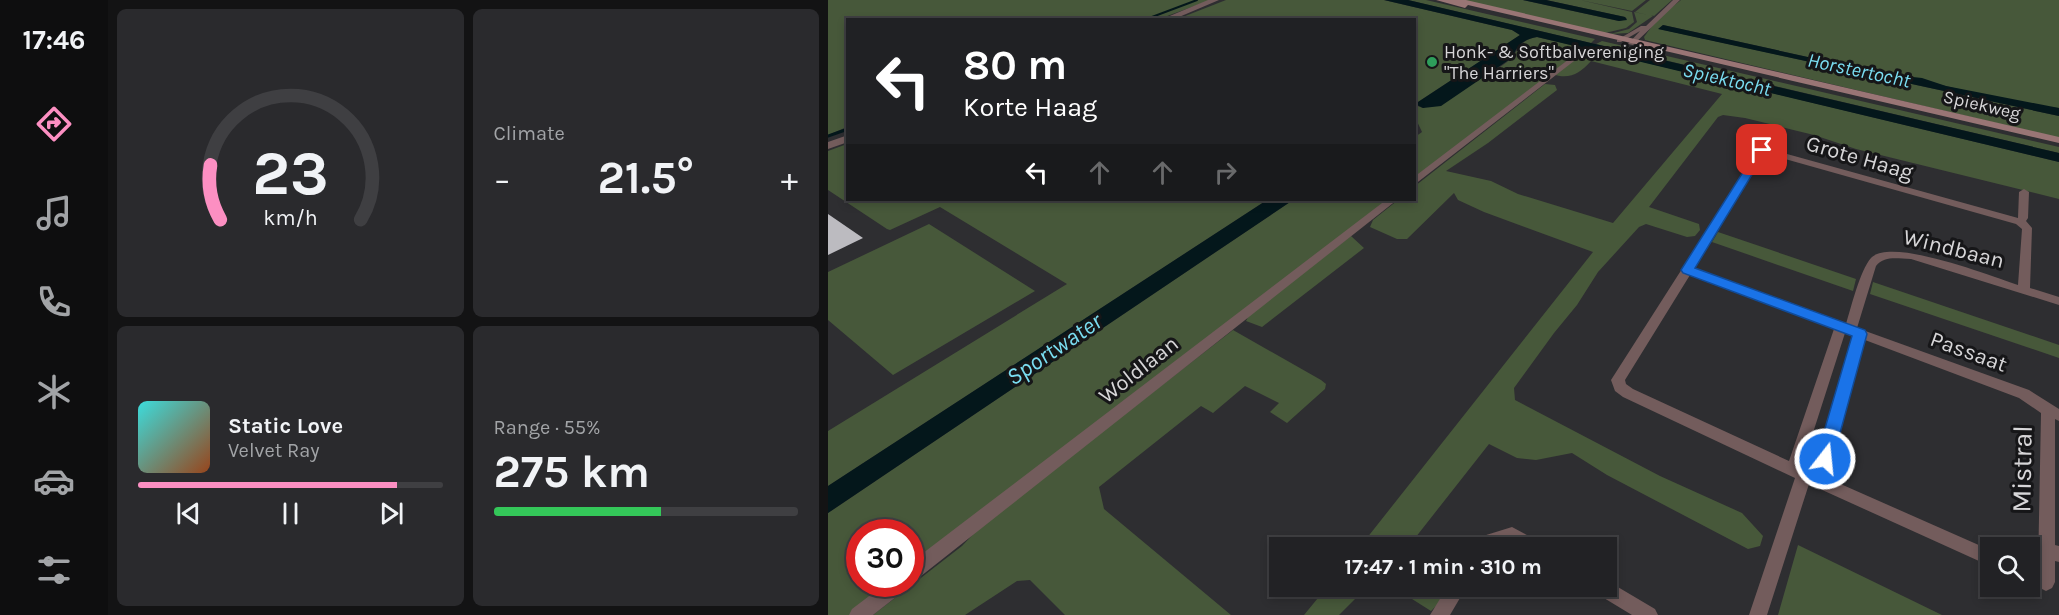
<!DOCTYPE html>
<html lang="en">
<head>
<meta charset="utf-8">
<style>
  body { margin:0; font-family:Karla,sans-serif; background:#2a2a2d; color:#f1f3f6; height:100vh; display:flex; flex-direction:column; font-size:22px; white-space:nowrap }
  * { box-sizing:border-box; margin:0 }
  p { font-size:20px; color:#a2a4a7 }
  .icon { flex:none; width:33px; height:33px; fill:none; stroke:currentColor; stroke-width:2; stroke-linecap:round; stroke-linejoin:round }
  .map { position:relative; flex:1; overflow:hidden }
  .panel { display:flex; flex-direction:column; gap:9px; padding:9px; background:#131314; width:720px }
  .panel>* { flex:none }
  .hud { position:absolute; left:18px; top:18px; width:570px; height:183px; border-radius:0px; box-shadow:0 3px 9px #0003,0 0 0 2px #3f3f42; background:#202124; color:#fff; overflow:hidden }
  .tools { position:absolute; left:1152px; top:537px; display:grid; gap:12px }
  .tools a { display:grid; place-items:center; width:60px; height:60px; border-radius:0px; background:#222225; box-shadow:0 3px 9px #0003,0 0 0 2px #3f3f42; font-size:30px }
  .speed { position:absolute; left:18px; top:519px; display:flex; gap:12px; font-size:30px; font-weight:700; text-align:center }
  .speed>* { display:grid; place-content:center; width:78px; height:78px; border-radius:50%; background:#222225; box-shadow:0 3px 9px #0003,0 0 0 2px #3f3f42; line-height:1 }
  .speed .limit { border:9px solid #d22; background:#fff; color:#111 }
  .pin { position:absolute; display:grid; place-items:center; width:51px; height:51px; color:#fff; margin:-26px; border-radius:12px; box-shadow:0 3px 9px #0006 }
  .me { position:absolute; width:66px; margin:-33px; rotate:16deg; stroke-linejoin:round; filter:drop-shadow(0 0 4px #0008) }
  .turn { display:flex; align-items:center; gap:21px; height:126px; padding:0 18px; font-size:27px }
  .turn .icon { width:78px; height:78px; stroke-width:2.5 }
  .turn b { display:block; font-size:42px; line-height:51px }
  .lanes { display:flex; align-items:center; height:57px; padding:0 18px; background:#0003; justify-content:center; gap:30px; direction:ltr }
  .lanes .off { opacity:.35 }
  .big { font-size:45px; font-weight:700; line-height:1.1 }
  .panel .card { flex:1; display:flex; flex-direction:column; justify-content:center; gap:9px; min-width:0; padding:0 21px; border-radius:9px; background:#2a2a2d }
  .panel .dial { align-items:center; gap:0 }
  .dial svg { height:156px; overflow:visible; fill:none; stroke:#3f3f42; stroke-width:7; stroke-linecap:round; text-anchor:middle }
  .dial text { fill:#f1f3f6; stroke:none }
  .song { display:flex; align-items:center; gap:18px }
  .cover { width:72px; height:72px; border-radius:9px; background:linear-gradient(135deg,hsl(180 70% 55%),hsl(20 70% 35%)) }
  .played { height:6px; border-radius:3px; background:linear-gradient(90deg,#fc8fc2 85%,#3f3f42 85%) }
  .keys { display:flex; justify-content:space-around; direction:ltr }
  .heat { display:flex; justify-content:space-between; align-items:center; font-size:33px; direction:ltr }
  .charge { height:9px; border-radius:4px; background:linear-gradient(90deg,#34c759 55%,#3f3f42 0) }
  .panel .tiles { flex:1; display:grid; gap:9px; grid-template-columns:repeat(2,1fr) }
  .trip { position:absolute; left:441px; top:537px; width:348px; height:60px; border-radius:0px; background:#222225; box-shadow:0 3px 9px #0003,0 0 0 2px #3f3f42; font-weight:700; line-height:60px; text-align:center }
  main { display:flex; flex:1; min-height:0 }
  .tabs { display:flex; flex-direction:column; width:108px; justify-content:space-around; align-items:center; background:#0e0e0f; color:#a2a4a7 }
  .tabs .icon { width:42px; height:42px }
  .tabs .on { color:#fc8fc2 }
  .tabs b { font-size:27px; color:#f1f3f6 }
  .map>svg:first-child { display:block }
  .green { fill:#47583a }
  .water { fill:#04171b }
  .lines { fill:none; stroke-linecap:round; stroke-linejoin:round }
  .stream-far1 { stroke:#04171b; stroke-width:2 }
  .stream { stroke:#04171b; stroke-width:3 }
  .building { fill:#bcbbc0 }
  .minor { fill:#735c5c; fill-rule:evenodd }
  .tertiary { fill:#735c5c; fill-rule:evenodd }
  .secondary { fill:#997575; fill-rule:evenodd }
  .route { fill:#1a73e8; stroke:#114b97; stroke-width:1.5 }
  .leisure-dot { fill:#2e9e5b; stroke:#161618; stroke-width:2 }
  .labels { text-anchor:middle; stroke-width:6; stroke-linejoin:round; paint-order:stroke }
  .far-poi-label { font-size:18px; fill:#d7d6d8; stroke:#161618; text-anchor:start }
  .far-street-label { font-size:18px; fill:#d7d6d8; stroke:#161618 }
  .far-water-label { font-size:20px; font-style:italic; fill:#7addf1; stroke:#161618 }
  .street-label { font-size:22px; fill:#d7d6d8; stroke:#161618 }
  .water-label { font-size:24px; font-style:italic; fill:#7addf1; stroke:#161618 }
  .near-street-label { font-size:27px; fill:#d7d6d8; stroke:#161618 }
</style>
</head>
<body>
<main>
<nav class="tabs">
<b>17:46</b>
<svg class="icon on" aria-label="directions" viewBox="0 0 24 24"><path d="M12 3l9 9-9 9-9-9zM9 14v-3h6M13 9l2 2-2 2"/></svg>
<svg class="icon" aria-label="music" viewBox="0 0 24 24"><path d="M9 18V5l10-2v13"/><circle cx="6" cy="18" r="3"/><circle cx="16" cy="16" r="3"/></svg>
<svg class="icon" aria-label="phone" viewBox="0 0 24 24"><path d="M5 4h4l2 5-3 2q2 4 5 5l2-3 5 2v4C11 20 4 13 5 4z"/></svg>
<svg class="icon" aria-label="climate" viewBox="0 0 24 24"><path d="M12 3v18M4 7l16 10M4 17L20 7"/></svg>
<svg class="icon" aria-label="car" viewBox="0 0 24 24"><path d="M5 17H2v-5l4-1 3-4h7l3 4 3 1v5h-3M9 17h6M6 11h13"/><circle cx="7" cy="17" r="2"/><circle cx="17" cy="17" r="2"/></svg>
<svg class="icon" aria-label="filters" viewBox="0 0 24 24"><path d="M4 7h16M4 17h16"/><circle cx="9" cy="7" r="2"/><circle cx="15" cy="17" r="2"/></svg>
</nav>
<section class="panel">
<div class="tiles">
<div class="card dial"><svg viewBox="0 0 100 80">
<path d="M14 69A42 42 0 1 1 86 69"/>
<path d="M14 69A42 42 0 0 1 9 41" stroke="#fc8fc2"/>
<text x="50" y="56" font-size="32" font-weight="700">23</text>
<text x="50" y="72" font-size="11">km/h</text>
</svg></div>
<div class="card"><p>Climate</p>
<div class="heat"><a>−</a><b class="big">21.5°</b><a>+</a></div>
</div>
<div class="card">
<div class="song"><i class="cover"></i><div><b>Static Love</b><p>Velvet Ray</p></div></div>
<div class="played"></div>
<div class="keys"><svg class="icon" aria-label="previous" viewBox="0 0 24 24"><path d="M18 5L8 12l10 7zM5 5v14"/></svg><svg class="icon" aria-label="pause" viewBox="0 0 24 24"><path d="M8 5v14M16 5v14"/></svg><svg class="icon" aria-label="next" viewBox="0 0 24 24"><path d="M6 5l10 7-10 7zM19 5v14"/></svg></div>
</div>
<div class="card"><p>Range · 55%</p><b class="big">275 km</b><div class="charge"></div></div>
</div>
</section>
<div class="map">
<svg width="1231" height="615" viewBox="0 0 1231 615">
  <rect width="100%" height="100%" fill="#2e2e31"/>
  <path class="green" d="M 0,0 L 383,0 L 331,19 L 20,20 L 19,127 L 0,135 Z
    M 398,0 L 556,0 L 684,30 L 692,35 L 587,104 L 586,20 L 347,20 Z
    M 580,0 L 598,0 L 767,39 L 763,43 Z
    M 631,0 L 695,0 L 791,21 L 799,19 L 797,17 L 718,0 L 818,0 L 804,11 L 752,0 L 804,12 L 806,22 L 798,28 L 777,33 Z
    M 822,0 L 844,0 L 826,16 L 823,15 L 825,16 L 800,33 L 782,34 L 801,29 L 809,22 L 806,12 L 820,15 L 807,12 Z
    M 853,0 L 1231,0 L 1231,108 C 1172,103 1115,82 1057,74 L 835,25 L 831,29 L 1231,116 L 1231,138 L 817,40 L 816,37 L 830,18 Z
    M 709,37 L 756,48 L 587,180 L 587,137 L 594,132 L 587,117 L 587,105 L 595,108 C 613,99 675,70 685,56 C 692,46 695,39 709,37 Z
    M 774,41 L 1231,147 L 1231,153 L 768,44 Z
    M 761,49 L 1231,162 L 1231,199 L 1028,149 L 986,135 L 917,118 L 895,115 L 890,117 L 821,207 L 871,224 L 872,230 L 867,236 L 859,237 L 818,224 L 811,227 L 770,272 L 749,305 L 726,333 L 686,388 L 687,400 L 832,476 L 914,513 L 935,536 L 932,546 L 920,549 L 779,475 L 744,453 L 708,460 L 689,458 L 661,444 L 580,547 L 531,548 L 765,252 L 656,212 L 630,200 L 626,193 L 579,239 L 569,239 L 542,227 L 545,220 L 570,200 L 586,200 L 587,186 L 717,84 L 727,85 L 729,90 L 660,143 L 618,171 L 663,181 L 690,194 L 785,223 L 894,94 L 763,61 C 752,73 743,79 727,75 Z
    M 19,144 L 20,200 L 439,200 L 0,486 L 0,431 L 239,284 L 112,207 L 62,230 L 59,229 L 0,190 L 0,151 Z
    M 465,200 L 561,200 L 83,569 L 82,532 L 32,532 L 32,584 L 64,584 L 23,615 L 0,615 L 0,513 Z
    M 101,224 L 207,291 L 65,375 L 0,320 L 0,272 Z
    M 890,232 L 1028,279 L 1025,291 L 884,242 Z
    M 523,236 L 536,248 L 434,327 L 418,321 L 421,315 Z
    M 1045,282 L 1231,345 L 1231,358 L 1042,294 Z
    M 405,330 L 493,380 L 498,384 L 497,389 L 459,423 L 442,412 L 451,403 L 417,386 L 385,413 L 373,406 L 271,487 L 276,509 L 403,615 L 237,615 L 202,580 L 189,581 L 137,615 L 45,615 L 134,546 L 154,525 Z
    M 970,545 L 1114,615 L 950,615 Z
    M 499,587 L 499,586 L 539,587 L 511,615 L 476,615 Z
    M 565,587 L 608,587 L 616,598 L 603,611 Z"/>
  <path class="water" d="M 556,0 L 580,0 L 1231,153 L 1231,162 L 709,37 C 697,39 688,45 685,57 L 613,106 L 595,108 L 587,104 L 692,35 L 684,30 Z
    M 695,0 L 718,0 L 797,17 L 799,20 L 791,21 Z
    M 835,25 L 1057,74 L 1094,78 L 1118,86 L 1231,108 L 1231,116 L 830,29 Z
    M 439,200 L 465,200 L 0,513 L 0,486 Z"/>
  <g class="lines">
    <path class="stream-far1" d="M 316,20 L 369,0"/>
    <path class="stream" d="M 0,136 L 20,129"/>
  </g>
  <path class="building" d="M 0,214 L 35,238 L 0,255 Z"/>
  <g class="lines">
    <path class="minor" d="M 845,0 L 852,0 L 805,45 L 800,44 L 812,31 L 793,42 L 789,42 L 789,40 L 813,26 L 818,26 Z
      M 753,50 L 759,51 L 586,185 L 586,177 Z
      M 934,147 L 1190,218 L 1191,192 L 1196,189 L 1201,192 L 1200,218 L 1198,221 L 1204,228 L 1202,288 L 1231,297 L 1231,305 L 1083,259 C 1070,259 1057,255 1048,266 L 1029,328 L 1201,390 L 1231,409 L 1231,421 L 1227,419 L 1227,545 L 1231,546 L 1231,562 L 1227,561 L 1227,582 L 1224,588 L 1218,591 L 1202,583 L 1202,567 L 1210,570 L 1213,413 L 1191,398 L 1037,340 L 999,478 L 1162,550 L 1162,566 L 981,484 L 939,615 L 921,615 L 967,478 L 795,397 L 787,391 L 783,380 L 930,150 ZM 936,153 L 1188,224 L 1194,229 L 1190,285 C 1163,276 1063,237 1043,258 C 1032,270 1023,308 1018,324 L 866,268 ZM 862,275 L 1006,329 L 961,461 L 805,389 L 798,384 L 797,380 ZM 1017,333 L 1025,336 L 986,472 L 974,467 Z
      M 558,200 L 569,200 L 88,580 L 82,582 L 82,563 Z
      M 684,527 L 712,542 L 714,548 L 690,548 L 683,543 L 666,548 L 649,548 L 655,536 Z
      M 778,580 L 827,609 L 830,615 L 804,615 L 766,592 L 764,586 L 778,586 Z
      M 57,584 L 80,584 L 77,590 L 45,615 L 21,615 L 24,609 Z
      M 620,586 L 639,586 L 622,615 L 602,615 Z"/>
    <path class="tertiary" d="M 380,0 L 391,0 L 344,20 L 332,20 Z
      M 20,135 L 20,142 L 0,149 L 0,142 Z"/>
    <path class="secondary" d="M 608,0 L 638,0 L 1231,137 L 1231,143 L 640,5 L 637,8 Z"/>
  </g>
  <path class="route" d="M 934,147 L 939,150 L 867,268 L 1037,330 L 1039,334 L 1005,459 L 1003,464 L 997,467 L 991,464 L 988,459 L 1024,336 L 855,273 L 853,270 L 929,150 Z"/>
  <circle class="leisure-dot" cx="604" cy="62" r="6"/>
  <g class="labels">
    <g class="far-poi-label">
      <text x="616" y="58">Honk- &amp; Softbalvereniging<tspan x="616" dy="21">"The Harriers"</tspan></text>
    </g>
    <g class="far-street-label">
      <text transform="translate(1154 105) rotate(13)" y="6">Spiekweg</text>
    </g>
    <g class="far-water-label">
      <text transform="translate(1031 70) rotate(12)" y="7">Horstertocht</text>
      <text transform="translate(899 79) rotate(13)" y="7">Spiektocht</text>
    </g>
    <g class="street-label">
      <text transform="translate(1032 157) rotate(16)" y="8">Grote Haag</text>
      <text transform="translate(1126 248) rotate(14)" y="8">Windbaan</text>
      <text transform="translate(1141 351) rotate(20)" y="8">Passaat</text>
      <text transform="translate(310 369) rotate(-38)" y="8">Woldlaan</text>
    </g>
    <g class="water-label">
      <text transform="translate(226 349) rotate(-34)" y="8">Sportwater</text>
    </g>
    <g class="near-street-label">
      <text transform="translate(1194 469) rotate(-89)" y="9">Mistral</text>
    </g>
  </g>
</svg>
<div class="tools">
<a><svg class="icon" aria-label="search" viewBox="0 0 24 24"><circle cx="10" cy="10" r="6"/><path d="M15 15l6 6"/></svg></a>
</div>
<div class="speed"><div class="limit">30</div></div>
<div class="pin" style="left:934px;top:150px;background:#d93025"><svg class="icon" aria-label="arrive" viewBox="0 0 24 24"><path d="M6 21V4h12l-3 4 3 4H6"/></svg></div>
<svg class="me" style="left:997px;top:459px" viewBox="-20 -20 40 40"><circle r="17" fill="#1a73e8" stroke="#fff" stroke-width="3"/><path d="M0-11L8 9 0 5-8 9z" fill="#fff"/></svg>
<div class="trip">17:47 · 1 min · 310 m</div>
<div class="hud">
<div class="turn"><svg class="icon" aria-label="left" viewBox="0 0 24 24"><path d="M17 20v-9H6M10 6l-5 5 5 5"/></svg><div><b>80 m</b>Korte Haag</div></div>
<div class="lanes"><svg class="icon" aria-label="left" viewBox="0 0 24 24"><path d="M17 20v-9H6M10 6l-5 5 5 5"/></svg><svg class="icon off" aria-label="ahead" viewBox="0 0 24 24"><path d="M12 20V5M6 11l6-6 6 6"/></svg><svg class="icon off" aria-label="ahead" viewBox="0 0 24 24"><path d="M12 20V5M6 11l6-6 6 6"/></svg><svg class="icon off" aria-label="right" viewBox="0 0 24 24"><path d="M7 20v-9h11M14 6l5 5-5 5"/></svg></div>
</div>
</div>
</main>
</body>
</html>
